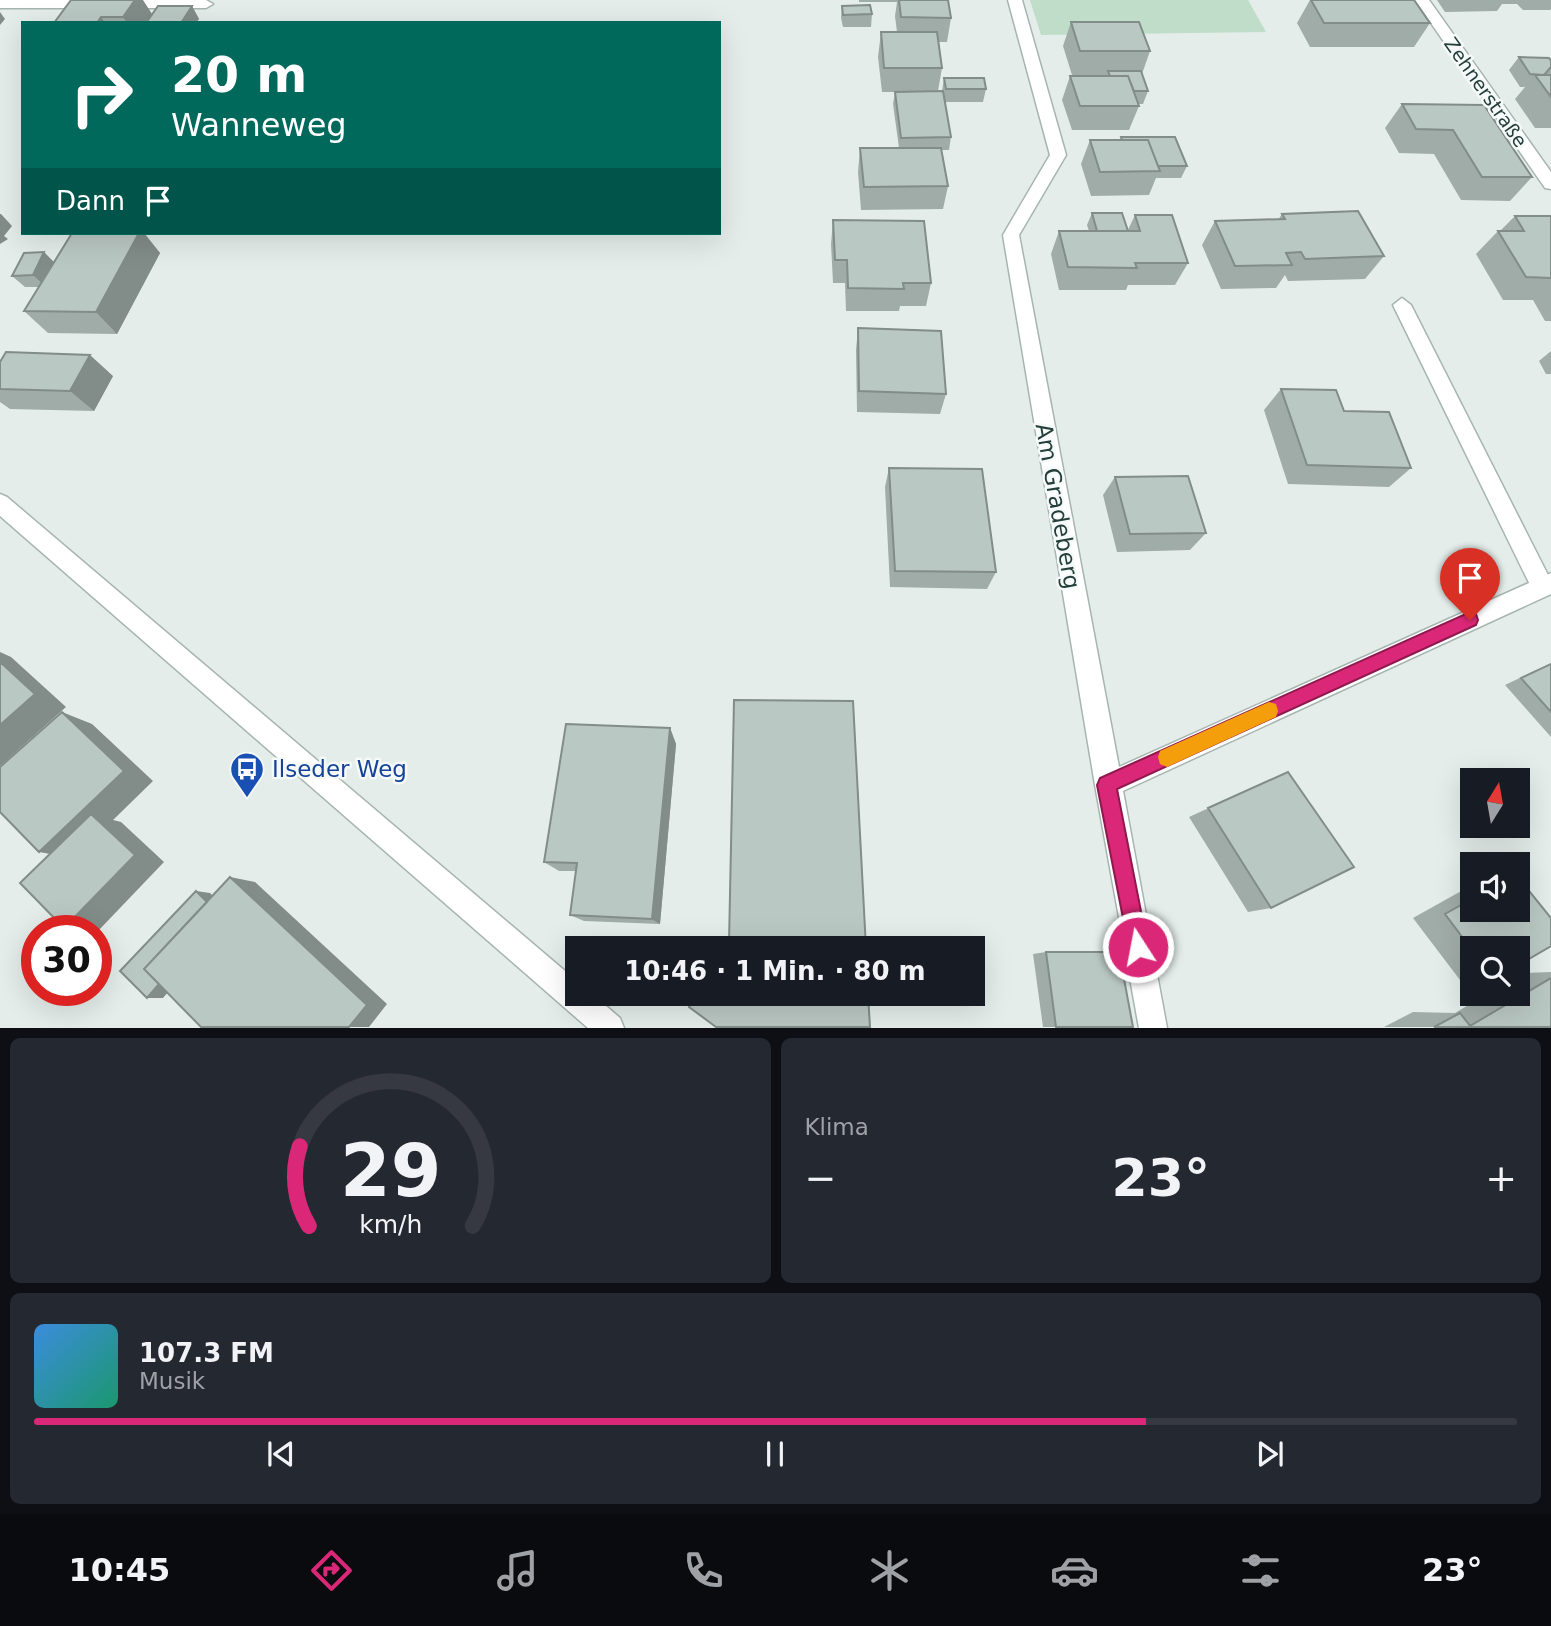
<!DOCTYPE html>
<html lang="de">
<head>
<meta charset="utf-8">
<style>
  body { margin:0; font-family:"DejaVu Sans",sans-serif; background:#242831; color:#f1f3f6; height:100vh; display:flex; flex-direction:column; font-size:26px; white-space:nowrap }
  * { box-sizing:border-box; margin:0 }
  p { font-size:23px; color:#9ea1a6 }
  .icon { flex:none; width:38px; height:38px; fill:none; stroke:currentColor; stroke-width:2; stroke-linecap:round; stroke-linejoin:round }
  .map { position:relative; height:1028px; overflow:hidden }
  .details { display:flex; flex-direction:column; gap:10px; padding:10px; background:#0d0f14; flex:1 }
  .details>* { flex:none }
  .guide { position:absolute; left:21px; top:21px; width:700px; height:214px; border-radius:0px; box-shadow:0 7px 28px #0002; background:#00695c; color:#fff; overflow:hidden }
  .needle { width:46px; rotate:11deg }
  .fabs { position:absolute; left:1460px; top:768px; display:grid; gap:14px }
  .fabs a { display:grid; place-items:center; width:70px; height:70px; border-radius:0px; background:#171b24; box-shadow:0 7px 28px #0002; font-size:35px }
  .speed { position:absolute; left:21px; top:915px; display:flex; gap:14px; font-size:35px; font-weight:700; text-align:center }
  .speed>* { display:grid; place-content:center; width:91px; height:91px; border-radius:50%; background:#171b24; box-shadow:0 7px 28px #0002; line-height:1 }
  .speed .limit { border:10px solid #d22; background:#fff; color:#111 }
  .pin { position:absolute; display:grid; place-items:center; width:60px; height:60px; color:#fff; margin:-72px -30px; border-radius:50% 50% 50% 0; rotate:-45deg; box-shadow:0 0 7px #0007 }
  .pin .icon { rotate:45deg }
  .me { position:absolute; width:77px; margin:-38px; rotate:349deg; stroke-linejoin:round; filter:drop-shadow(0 0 5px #0008) }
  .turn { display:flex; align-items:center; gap:24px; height:147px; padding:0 35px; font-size:32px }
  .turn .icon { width:91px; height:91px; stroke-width:2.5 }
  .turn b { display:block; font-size:49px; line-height:60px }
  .then { display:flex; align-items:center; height:66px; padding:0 35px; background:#0003; gap:14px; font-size:26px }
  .big { font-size:52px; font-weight:600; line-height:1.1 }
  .details .card { flex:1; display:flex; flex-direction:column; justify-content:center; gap:10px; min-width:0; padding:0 24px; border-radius:10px; background:#242831 }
  .details .dial { align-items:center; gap:0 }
  .dial svg { height:182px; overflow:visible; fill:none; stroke:#363941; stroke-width:7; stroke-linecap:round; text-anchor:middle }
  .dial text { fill:#f1f3f6; stroke:none }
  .song { display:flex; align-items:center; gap:21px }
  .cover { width:84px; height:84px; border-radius:10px; background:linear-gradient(135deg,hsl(210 70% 55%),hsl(160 70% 35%)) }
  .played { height:7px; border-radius:4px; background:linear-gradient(90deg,#db2777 75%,#363941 75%) }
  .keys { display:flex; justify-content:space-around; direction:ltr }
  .heat { display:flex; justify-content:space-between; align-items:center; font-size:38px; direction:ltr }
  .details .tiles { flex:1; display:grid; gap:10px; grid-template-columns:1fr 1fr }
  .card:last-child { grid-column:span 2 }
  .trip { position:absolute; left:565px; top:936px; width:420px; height:70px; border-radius:0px; background:#171b24; box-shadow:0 7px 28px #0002; font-weight:600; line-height:70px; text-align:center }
  .menu { display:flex; height:112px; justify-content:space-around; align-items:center; background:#090b0e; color:#9ea1a6 }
  .menu .icon { width:49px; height:49px }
  .menu .on { color:#db2777 }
  .menu b { font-size:32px; color:#f1f3f6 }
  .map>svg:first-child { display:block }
  .green { fill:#bfddc9 }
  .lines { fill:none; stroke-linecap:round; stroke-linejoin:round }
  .service-casing { stroke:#a7b5b1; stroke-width:3 }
  .minor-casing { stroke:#a7b5b1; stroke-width:3 }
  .tertiary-casing { stroke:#a7b5b1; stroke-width:3 }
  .service { fill:#fff; fill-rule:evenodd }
  .minor { fill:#fff; fill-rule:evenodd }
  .tertiary { fill:#fff; fill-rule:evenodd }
  .wall { fill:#a0aca8 }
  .shaded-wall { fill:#828c88 }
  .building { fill:#bac8c3; stroke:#828c88; stroke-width:2 }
  .route { fill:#db2777; stroke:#8e194d; stroke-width:2 }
  .slow { fill:#f59e0b }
  .labels { text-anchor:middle; stroke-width:5; stroke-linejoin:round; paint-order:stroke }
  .far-street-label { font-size:19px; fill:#243e39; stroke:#f5f9f8 }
  .street-label { font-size:23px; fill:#243e39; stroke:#f5f9f8 }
  .transit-label { font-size:23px; fill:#164399; stroke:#f5f9f8; text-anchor:start }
</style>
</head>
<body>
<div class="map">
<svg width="1551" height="1028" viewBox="0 0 1551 1028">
  <rect width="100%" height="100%" fill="#e4edea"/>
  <path class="green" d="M 1030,0 L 1248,0 L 1266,32 L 1041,35 Z"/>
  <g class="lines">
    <g class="service-casing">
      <path id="service" d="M 1402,298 L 1411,305 L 1550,579 L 1550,593 L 1542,596 L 1534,593 L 1393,305 Z"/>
    </g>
    <g class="minor-casing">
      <path id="minor" d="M 0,0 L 206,0 L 213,4 L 206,8 L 0,8 Z
        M 1008,0 L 1022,0 L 1066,155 L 1019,235 L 1119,767 L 1551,573 L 1551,594 L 1123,791 L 1167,1028 L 1139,1028 L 1095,785 L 1003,235 L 1050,155 Z
        M 1415,0 L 1429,0 L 1551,172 L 1551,189 L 1545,188 Z"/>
    </g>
    <g class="tertiary-casing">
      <path id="tertiary" d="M 0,494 L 7,497 L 578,982 L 578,994 L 592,994 L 620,1018 L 624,1028 L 588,1028 L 0,516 Z"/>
    </g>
    <use href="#service" class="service"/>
    <use href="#minor" class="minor"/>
    <use href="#tertiary" class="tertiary"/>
  </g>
  <path class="wall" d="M 71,0 L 152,14 L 192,6 L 199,19 L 196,23 L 54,23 Z
    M 859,0 L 948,0 L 951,18 L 947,42 L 938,42 L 942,68 L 938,91 L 942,91 L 944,78 L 986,89 L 983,102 L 945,102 L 951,137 L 949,150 L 941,150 L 948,186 L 943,209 L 861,210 L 858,172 L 860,148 L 899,148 L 893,104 L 895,92 L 882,92 L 878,57 L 881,32 L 897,32 L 895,16 L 897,2 L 859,2 Z
    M 1310,0 L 1414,0 L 1430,23 L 1414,47 L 1310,47 L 1297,23 Z
    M 1437,0 L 1551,0 L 1551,9 L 1550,10 L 1523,10 L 1517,4 L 1502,4 L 1497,11 L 1445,12 Z
    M 842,6 L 872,14 L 871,27 L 843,27 L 841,18 Z
    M 1071,22 L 1150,51 L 1142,74 L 1148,91 L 1143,104 L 1138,104 L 1139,106 L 1129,130 L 1072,130 L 1062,100 L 1070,76 L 1072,75 L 1063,46 Z
    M 1519,57 L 1551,61 L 1551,128 L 1535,128 L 1515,99 L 1525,87 L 1520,87 L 1509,70 Z
    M 1402,104 L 1484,105 L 1532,177 L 1510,201 L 1461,200 L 1434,154 L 1399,153 L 1385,128 Z
    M 1121,137 L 1187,166 L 1181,178 L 1156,178 L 1149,195 L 1091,196 L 1081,164 L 1090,140 L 1120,140 Z
    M 1092,213 L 1128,230 L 1135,215 L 1188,263 L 1175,285 L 1128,285 L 1126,290 L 1059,290 L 1051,254 L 1059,231 L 1089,231 L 1087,225 Z
    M 1282,214 L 1384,256 L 1365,279 L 1288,281 L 1285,275 L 1276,288 L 1221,289 L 1202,245 L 1215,221 L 1278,220 Z
    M 1515,216 L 1551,216 L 1551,321 L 1545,321 L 1533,300 L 1503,300 L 1476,254 L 1498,231 L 1500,231 Z
    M 833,220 L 931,283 L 926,306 L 900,306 L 899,311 L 846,311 L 845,283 L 833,283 L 831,244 Z
    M 72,233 L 144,233 L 160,253 L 117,334 L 48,333 L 24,311 L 39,287 L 25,287 L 12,276 L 54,262 Z
    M 858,328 L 946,394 L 940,414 L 857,412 L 856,350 Z
    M 1551,351 L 1551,374 L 1546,374 L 1539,361 Z
    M 0,362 L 113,376 L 94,411 L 10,409 L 0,402 Z
    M 1281,389 L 1344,411 L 1411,468 L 1389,487 L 1288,484 L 1264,410 Z
    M 889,468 L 996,572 L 987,589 L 890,587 L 885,487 Z
    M 1115,477 L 1206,533 L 1190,550 L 1117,552 L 1103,495 Z
    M 1551,663 L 1551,737 L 1505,685 Z
    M 670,728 L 676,744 L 660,924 L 584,921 L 570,915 L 576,871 L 559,871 L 544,862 Z
    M 1288,772 L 1271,908 L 1248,912 L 1189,817 Z
    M 1472,885 L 1472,980 L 1460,980 L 1413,918 Z
    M 1046,952 L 1133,1027 L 1043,1027 L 1033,954 Z
    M 1551,972 L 1551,1027 L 1384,1027 L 1413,1012 L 1455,1013 L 1487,994 L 1517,994 L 1517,976 L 1522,973 Z"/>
  <path class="shaded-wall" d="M 135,0 L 143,0 L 154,17 L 151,23 L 127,23 L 123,17 Z
    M 192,6 L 199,19 L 196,23 L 181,23 Z
    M 0,12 L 5,19 L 0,25 Z
    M 101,17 L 105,23 L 97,23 Z
    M 0,214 L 1,214 L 12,226 L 4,236 L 8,239 L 0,244 Z
    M 139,233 L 144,233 L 160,253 L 117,334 L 96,312 Z
    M 44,252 L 56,264 L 45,286 L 33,275 Z
    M 90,355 L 113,376 L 94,411 L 70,391 Z
    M 0,652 L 11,657 L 66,707 L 0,766 Z
    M 62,712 L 92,724 L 153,781 L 113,820 L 121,822 L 164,862 L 98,931 L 64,928 L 73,858 L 39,852 Z
    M 670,728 L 676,744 L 660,924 L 652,919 Z
    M 230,877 L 255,882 L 387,1004 L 369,1027 L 349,1027 Z
    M 196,891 L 210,893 L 229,912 L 181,977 L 163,998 L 147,998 Z"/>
  <path class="building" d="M 71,0 L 135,0 L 123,17 L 101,17 L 97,23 L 54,23 Z
    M 899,0 L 948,0 L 951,18 L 901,17 Z
    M 1311,0 L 1414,0 L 1430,23 L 1324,23 Z
    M 870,5 L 872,14 L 843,15 L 842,6 Z
    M 158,6 L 192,6 L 181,23 L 146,23 Z
    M 1071,22 L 1139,22 L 1150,51 L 1080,51 Z
    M 881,32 L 937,32 L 942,68 L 884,68 Z
    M 1519,57 L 1549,58 L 1551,61 L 1551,67 L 1544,75 L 1530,74 Z
    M 1108,71 L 1141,71 L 1148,91 L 1134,91 L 1128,76 L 1110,76 Z
    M 1535,75 L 1551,75 L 1551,97 Z
    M 1070,76 L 1128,76 L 1139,106 L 1080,106 Z
    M 944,78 L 984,78 L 986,89 L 946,89 Z
    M 943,91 L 951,137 L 901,138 L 895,92 Z
    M 1402,104 L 1484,105 L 1532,177 L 1482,177 L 1453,130 L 1416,129 Z
    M 1121,137 L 1175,137 L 1187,166 L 1158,166 L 1148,140 L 1122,140 Z
    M 1090,140 L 1148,140 L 1160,171 L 1100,172 Z
    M 860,148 L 941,148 L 948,186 L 864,187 Z
    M 1358,211 L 1384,256 L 1305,259 L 1301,252 L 1286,253 L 1292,265 L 1235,266 L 1215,221 L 1285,219 L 1282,214 Z
    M 1092,213 L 1122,213 L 1128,231 L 1097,231 Z
    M 1135,215 L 1172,215 L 1188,263 L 1135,263 L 1137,268 L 1068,267 L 1059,231 L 1140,231 Z
    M 1515,216 L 1551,216 L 1551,278 L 1526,277 L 1498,231 L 1524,231 Z
    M 833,220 L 924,221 L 931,283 L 903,283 L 904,289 L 848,288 L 847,260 L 835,260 Z
    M 72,233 L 139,233 L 96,312 L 24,311 Z
    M 44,252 L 33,275 L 12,276 L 24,253 Z
    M 858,328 L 941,331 L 946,394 L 859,391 Z
    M 6,352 L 90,355 L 70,391 L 0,389 L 0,362 Z
    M 1281,389 L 1336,390 L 1344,411 L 1389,412 L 1411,468 L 1307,465 Z
    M 889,468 L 982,469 L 996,572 L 895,571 Z
    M 1188,476 L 1206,533 L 1130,534 L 1115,477 Z
    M 0,662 L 35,694 L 0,725 Z
    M 1551,664 L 1551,712 L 1521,678 Z
    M 734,700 L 853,701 L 866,948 L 725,948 L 729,943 Z
    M 62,712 L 124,771 L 39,852 L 0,812 L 0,767 Z
    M 566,724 L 670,728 L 652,919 L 570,915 L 577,863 L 544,862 Z
    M 1288,772 L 1354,867 L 1271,908 L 1208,808 Z
    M 91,814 L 135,855 L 64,928 L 20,883 Z
    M 1517,876 L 1551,918 L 1551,946 L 1517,966 L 1517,948 L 1472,948 L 1472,950 L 1445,914 L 1472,899 L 1472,910 L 1517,910 Z
    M 230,877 L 367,1005 L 349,1027 L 201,1027 L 144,969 Z
    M 196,891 L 207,902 L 144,969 L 159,984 L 147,998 L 120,971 Z
    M 1046,952 L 1119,952 L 1133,1027 L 1056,1027 Z
    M 1551,978 L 1551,1027 L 1471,1027 L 1470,1026 Z
    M 697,994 L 868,994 L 870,1027 L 716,1027 L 689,1007 Z
    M 1460,1013 L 1471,1027 L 1434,1027 Z"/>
  <path class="route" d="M 1470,612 L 1476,614 L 1478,620 L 1476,625 L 1117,789 L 1148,947 L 1145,954 L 1138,957 L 1130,954 L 1097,785 L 1100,778 Z"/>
  <path class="slow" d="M 1269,702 L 1276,704 L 1278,711 L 1276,717 L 1167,767 L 1160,764 L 1158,757 L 1160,751 Z"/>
  <defs>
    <g id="bus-pin" transform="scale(1.75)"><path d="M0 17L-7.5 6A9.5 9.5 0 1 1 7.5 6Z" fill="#1a4fb4" stroke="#f5f9f8"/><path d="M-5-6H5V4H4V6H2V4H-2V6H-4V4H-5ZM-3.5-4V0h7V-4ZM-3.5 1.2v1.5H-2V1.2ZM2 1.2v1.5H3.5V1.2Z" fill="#fff"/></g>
  </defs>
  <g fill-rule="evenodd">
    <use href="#bus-pin" x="247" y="769"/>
  </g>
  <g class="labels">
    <g class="far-street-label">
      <text transform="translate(1486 92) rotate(55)" y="7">Zehnerstraße</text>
    </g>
    <g class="street-label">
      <text transform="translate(1058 506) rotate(80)" y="8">Am Gradeberg</text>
    </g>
    <g class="transit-label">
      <text x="272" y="777">Ilseder Weg</text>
    </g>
  </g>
</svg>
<div class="fabs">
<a><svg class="needle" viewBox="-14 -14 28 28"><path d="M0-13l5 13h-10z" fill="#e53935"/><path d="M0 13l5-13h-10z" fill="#9ea1a6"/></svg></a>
<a><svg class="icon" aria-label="sound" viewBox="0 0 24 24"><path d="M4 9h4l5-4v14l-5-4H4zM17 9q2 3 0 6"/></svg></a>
<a><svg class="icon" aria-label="search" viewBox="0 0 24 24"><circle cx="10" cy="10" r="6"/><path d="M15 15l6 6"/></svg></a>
</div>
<div class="speed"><div class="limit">30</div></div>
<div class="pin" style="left:1470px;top:620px;background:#d93025"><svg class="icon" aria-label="arrive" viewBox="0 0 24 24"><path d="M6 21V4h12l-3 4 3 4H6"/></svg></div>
<svg class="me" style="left:1138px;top:947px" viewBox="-20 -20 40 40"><circle r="17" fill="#db2777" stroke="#fff" stroke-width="3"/><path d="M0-11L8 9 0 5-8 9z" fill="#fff"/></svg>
<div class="trip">10:46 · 1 Min. · 80 m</div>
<div class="guide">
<div class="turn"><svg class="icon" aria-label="right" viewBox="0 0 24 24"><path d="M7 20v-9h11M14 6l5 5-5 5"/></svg><div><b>20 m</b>Wanneweg</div></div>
<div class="then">Dann<svg class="icon" aria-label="arrive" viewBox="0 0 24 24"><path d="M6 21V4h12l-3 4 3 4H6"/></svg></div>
</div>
</div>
<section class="details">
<div class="tiles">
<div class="card dial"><svg viewBox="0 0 100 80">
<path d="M14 69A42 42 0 1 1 86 69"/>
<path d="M14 69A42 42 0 0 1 10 34" stroke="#db2777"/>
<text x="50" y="56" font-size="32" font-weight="700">29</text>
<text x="50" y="72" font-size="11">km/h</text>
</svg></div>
<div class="card"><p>Klima</p>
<div class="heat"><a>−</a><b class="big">23°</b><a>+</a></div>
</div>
<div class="card">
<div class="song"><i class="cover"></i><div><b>107.3 FM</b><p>Musik</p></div></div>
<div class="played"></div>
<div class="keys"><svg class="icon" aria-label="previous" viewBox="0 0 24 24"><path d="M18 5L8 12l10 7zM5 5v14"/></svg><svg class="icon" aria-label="pause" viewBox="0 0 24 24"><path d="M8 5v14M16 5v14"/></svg><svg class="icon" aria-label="next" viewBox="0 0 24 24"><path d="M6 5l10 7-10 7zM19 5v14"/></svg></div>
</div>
</div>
</section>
<nav class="menu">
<b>10:45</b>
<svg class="icon on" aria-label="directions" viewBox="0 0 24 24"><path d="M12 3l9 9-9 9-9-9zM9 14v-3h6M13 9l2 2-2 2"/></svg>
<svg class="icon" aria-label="music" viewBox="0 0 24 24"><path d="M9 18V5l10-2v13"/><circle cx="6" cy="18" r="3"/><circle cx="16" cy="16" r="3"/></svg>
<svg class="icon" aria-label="phone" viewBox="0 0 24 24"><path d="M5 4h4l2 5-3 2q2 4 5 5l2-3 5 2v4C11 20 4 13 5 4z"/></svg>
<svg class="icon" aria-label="climate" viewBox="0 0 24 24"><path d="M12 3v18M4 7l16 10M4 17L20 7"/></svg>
<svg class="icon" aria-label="car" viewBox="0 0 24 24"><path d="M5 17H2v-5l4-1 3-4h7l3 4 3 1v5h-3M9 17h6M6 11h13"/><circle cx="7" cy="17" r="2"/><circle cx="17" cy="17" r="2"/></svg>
<svg class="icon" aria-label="filters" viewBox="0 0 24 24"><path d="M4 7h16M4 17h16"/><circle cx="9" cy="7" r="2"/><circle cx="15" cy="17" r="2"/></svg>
<b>23°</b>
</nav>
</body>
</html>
